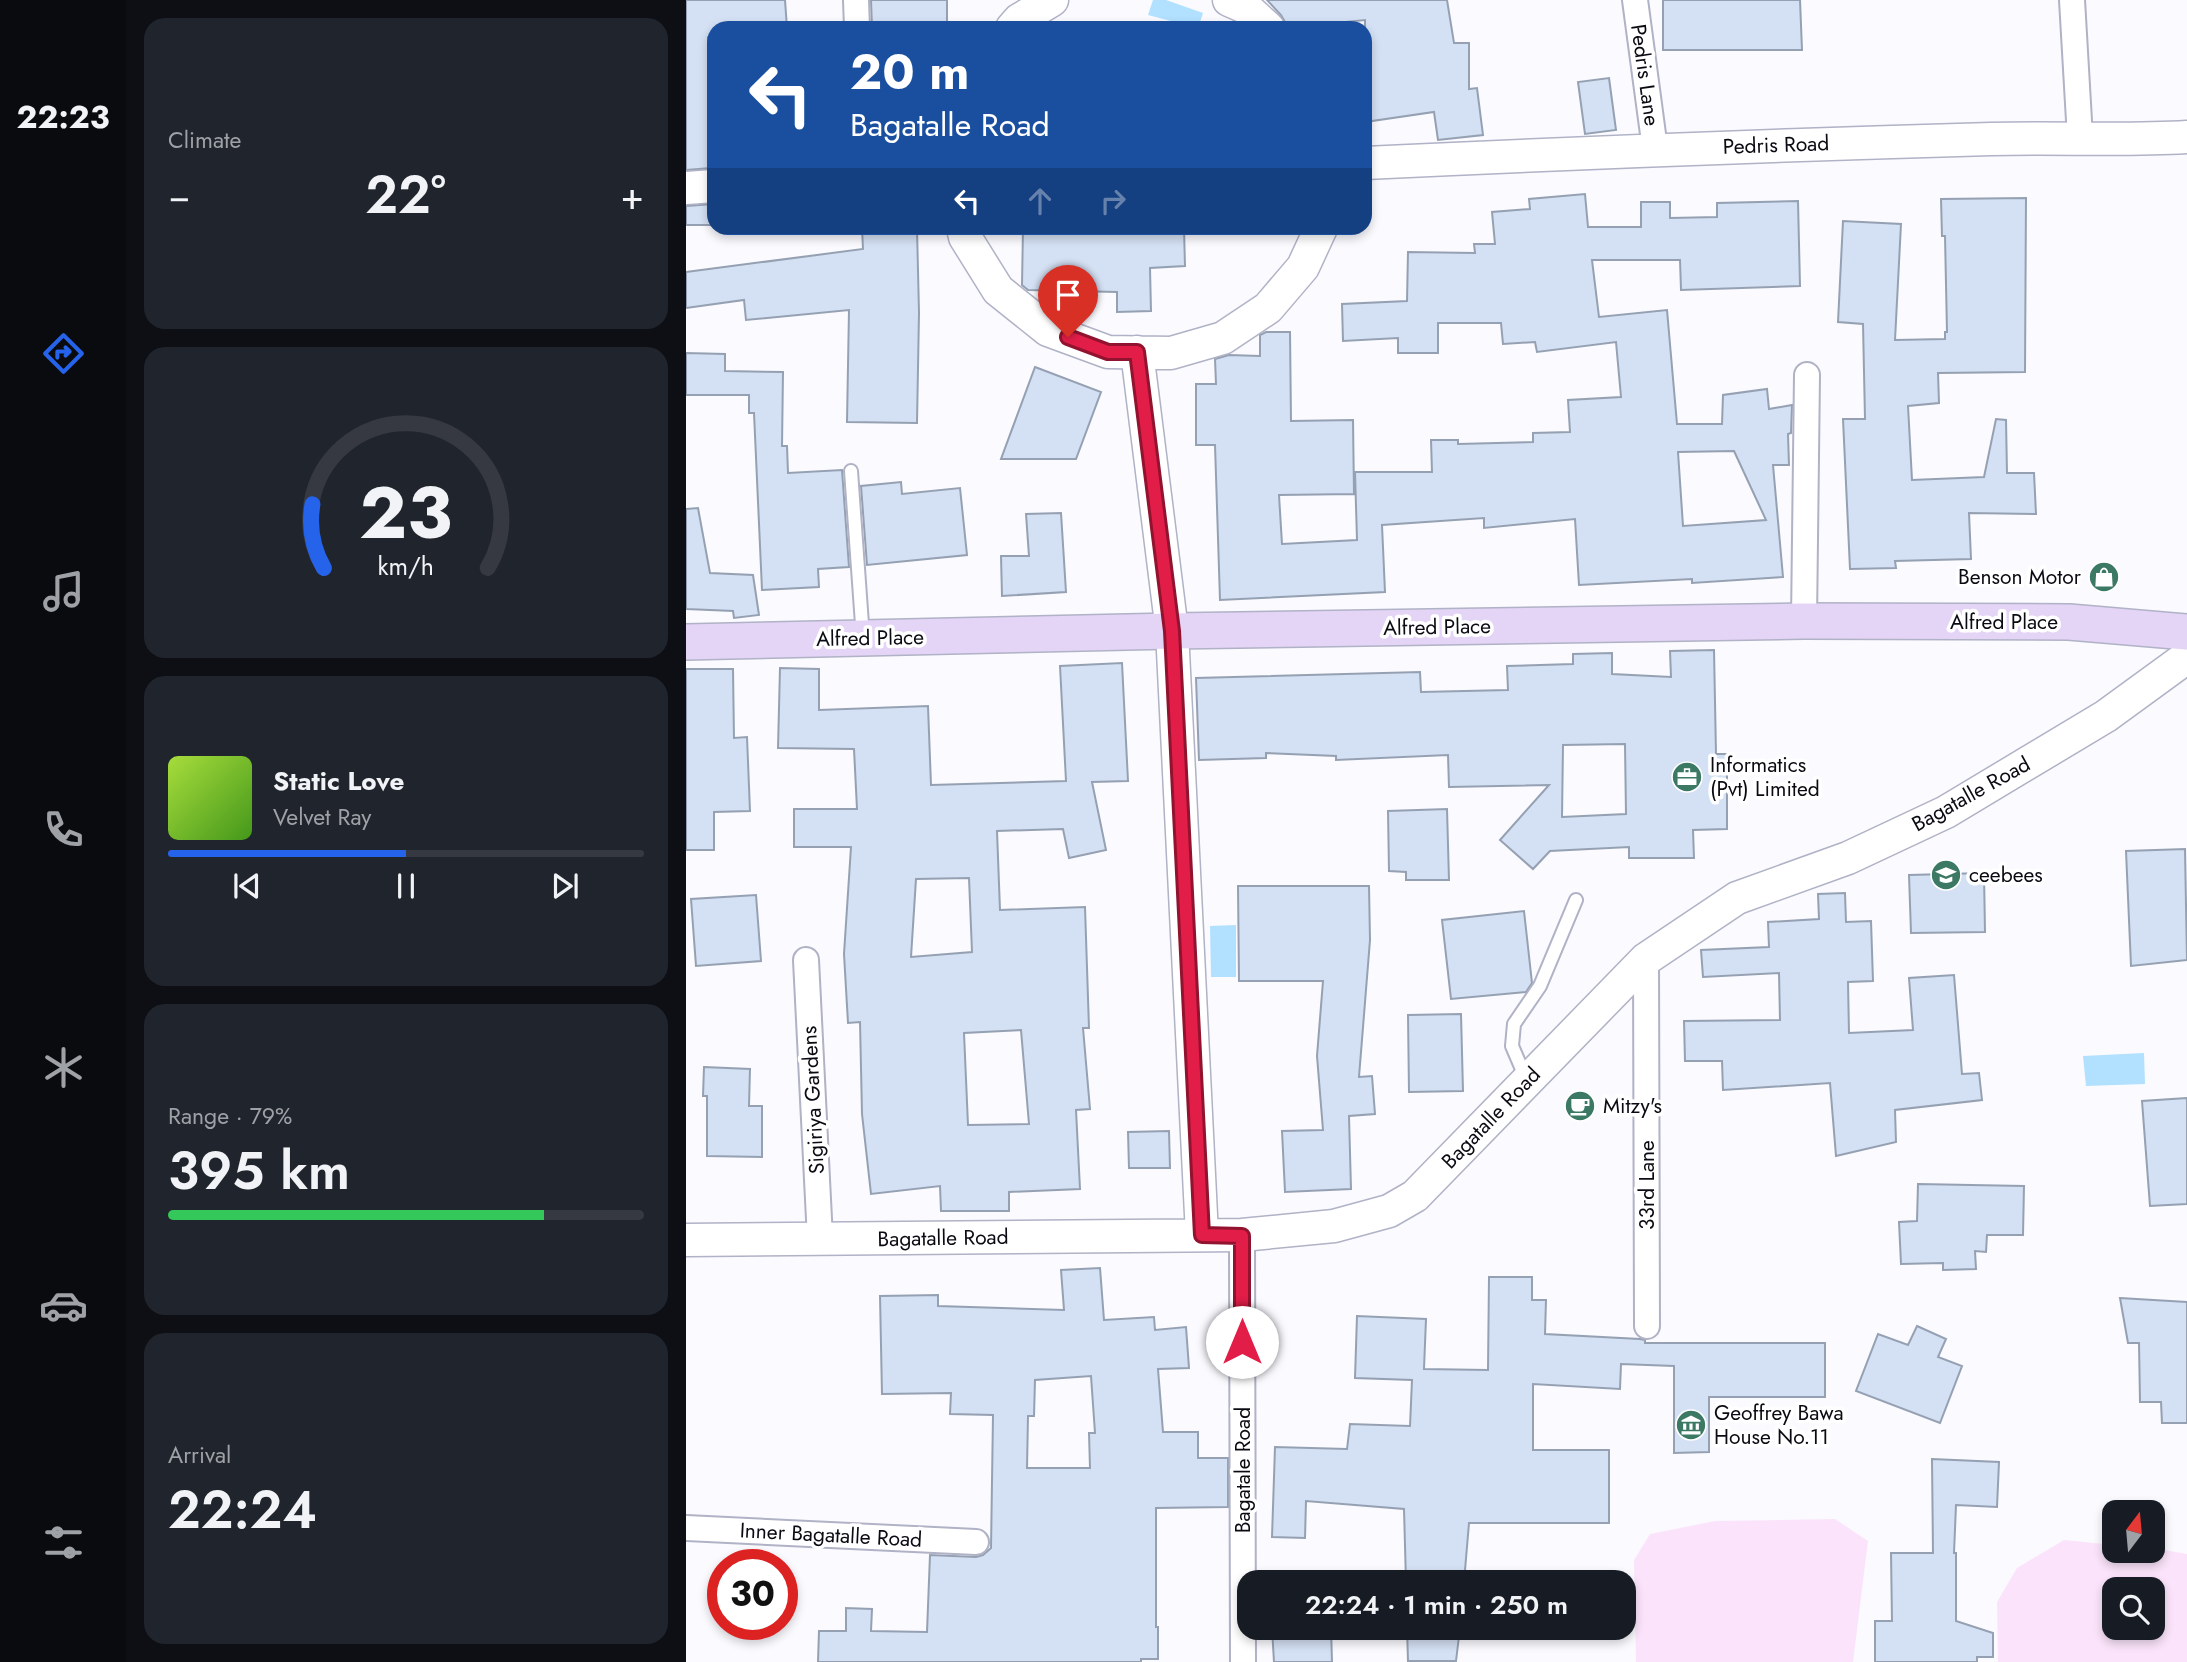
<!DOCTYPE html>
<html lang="en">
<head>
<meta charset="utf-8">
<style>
  body { margin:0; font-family:Jost,sans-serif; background:#20242c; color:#f1f3f6; height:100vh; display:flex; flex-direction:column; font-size:26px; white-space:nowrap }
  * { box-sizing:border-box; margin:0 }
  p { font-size:23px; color:#9ea1a6 }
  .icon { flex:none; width:38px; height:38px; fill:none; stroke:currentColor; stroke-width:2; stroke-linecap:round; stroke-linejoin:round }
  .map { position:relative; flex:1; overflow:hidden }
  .panel { display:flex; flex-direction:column; gap:18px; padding:18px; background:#0d0f14; width:560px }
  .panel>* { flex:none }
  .banner { position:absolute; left:21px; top:21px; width:665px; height:214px; border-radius:21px; box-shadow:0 4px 10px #0003; background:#1a4fa0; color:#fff; overflow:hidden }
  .needle { width:46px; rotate:16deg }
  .buttons { position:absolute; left:1416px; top:1500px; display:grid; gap:14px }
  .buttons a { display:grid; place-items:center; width:63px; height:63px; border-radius:14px; background:#171b24; box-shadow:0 4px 10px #0003; font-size:35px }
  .speed { position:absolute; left:21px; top:1549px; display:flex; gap:14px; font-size:35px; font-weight:700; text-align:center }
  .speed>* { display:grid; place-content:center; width:91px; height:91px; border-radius:50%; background:#171b24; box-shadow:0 4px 10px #0003; line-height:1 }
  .speed .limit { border:10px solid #d22; background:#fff; color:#111 }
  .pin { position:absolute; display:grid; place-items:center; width:60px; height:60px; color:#fff; margin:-72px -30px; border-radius:50% 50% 50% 0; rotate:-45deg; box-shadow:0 0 7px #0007 }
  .pin .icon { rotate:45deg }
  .me { position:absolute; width:77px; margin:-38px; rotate:0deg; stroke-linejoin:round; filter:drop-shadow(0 0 5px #0008) }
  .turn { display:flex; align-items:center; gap:24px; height:147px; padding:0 28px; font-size:32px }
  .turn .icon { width:91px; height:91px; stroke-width:2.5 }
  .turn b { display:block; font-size:49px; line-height:60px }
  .lanes { display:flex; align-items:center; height:66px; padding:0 28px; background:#0003; justify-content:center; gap:35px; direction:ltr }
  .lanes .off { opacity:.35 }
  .big { font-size:52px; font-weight:600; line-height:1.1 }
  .panel .widget { flex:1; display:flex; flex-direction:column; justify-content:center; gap:10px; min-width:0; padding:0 24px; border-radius:21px; background:#20242c }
  .panel .dial { align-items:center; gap:0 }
  .dial svg { height:182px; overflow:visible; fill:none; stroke:#363941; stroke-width:7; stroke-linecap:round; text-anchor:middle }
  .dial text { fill:#f1f3f6; stroke:none }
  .song { display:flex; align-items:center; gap:21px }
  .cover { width:84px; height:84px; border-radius:10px; background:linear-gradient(135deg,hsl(80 70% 55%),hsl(100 70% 35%)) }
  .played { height:7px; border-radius:4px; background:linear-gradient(90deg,#2563eb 50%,#363941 50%) }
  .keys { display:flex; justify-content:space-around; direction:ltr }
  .heat { display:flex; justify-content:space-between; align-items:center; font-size:38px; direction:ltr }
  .charge { height:10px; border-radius:5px; background:linear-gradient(90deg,#34c759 79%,#363941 0) }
  .trip { position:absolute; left:551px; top:1570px; width:399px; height:70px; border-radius:21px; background:#171b24; box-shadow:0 4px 10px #0003; font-weight:600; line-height:70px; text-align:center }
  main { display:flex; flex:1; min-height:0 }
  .tab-bar { display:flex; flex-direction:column; width:126px; justify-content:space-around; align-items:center; background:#090b0e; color:#9ea1a6 }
  .tab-bar .icon { width:49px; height:49px }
  .tab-bar .current { color:#2563eb }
  .tab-bar b { font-size:32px; color:#f1f3f6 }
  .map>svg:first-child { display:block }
  .green { fill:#fbe4fb; fill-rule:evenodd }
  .water { fill:#b1e1ff }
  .building { fill:#d4e0f3; stroke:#95a1b2; stroke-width:2; fill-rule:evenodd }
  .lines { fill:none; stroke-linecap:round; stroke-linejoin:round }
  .service-casing { stroke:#b0b2c6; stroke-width:16 }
  .minor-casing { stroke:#b0b2c6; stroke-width:28 }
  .tertiary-casing { stroke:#b0b2c6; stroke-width:35 }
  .secondary-casing { stroke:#b0b2c6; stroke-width:38 }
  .service { stroke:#fff; stroke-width:12 }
  .minor { stroke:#fff; stroke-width:24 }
  .tertiary { stroke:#fff; stroke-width:32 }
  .secondary { stroke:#e4d4f6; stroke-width:35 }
  .route-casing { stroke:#92132f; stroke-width:18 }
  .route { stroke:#e11d48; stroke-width:12 }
  .labels { text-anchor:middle; stroke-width:7; stroke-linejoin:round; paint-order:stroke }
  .street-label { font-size:21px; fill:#0a0b12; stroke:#fff }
  .poi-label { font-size:21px; fill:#0a0b12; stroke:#fff; text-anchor:start }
</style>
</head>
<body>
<main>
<nav class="tab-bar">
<b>22:23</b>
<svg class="icon current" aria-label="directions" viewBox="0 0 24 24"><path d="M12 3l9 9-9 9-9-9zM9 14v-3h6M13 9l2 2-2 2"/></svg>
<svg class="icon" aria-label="music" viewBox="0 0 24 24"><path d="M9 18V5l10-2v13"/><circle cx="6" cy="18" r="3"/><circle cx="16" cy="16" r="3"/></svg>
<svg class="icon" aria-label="phone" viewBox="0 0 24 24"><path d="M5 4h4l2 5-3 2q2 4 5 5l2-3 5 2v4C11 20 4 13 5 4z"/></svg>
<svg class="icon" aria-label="climate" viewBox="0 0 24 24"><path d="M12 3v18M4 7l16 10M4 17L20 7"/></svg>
<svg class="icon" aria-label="car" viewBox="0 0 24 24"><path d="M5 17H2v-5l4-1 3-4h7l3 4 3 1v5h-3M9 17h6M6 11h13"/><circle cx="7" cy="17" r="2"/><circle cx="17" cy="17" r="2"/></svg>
<svg class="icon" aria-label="filters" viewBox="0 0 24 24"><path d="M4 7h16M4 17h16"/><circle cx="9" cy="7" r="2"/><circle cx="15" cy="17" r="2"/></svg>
</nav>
<section class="panel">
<div class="widget"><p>Climate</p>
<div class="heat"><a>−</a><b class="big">22°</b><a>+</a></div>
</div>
<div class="widget dial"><svg viewBox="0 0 100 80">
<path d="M14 69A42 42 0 1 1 86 69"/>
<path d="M14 69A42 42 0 0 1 9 41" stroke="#2563eb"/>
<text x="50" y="56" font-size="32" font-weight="700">23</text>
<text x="50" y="72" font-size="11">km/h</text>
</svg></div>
<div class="widget">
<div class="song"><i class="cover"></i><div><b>Static Love</b><p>Velvet Ray</p></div></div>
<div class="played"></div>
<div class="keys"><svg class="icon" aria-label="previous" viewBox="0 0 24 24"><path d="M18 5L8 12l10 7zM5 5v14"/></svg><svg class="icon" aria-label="pause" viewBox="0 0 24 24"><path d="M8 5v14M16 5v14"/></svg><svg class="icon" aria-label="next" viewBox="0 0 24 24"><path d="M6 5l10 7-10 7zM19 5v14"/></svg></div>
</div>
<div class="widget"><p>Range · 79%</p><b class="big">395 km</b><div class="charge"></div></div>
<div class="widget"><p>Arrival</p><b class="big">22:24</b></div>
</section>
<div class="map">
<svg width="1501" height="1662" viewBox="0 0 1501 1662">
  <rect width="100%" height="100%" fill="#fafaff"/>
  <path class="green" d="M 1149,1519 L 1182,1541 L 1167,1662 L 950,1662 L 948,1560 L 964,1534 L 1029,1521 Z
    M 1378,1540 L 1428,1545 L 1428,1550 L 1466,1550 L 1467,1548 L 1501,1554 L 1501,1662 L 1312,1662 L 1311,1602 L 1331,1568 ZM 1428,1589 L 1466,1589 L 1466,1628 L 1428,1628 Z"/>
  <path class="water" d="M 467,0 L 480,0 L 517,13 L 512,28 L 462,15 Z
    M 550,925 L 550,977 L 525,977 L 524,926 Z
    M 1458,1053 L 1459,1084 L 1400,1086 L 1397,1056 Z"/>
  <path class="building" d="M 0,0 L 99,0 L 101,28 L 28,28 L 28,36 L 22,37 L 25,168 L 0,170 Z
    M 185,0 L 261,0 L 261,23 L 215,23 L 215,28 L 186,28 Z
    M 581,0 L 761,0 L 768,43 L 783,43 L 783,89 L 791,88 L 797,135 L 752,140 L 748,112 L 679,122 L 679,20 L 600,28 L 599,22 L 595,15 Z
    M 977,0 L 1114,0 L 1116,50 L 977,50 Z
    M 923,78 L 930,130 L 899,134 L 892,82 Z
    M 899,194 L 902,227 L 955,227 L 955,202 L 984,202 L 984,218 L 1031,217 L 1031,203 L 1112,201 L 1114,286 L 995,290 L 994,260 L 906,260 L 913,317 L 981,310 L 991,424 L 1036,424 L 1037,395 L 1081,389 L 1083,409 L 1106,405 L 1105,433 L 1102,434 L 1103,465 L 1087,465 L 1097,577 L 1006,583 L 1006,579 L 893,585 L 889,519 L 798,528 L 798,518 L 696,525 L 699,592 L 534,600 L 529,445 L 510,445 L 510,384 L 530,384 L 529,359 L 543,355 L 574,356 L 574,335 L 580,332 L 604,332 L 605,421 L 667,420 L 668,494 L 593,495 L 596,544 L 671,540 L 669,472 L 746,472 L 745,440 L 772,440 L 772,444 L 847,442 L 847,433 L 884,432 L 882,400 L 935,397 L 930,342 L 851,352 L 849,342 L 817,344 L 815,323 L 752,323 L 752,353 L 712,353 L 712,338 L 657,341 L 656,304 L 721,301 L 722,252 L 789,253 L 788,244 L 809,244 L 806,212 L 844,209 L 843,199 ZM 1048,451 L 1080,520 L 997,526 L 992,452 Z
    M 1340,198 L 1339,372 L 1252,373 L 1253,403 L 1222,406 L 1226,480 L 1298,477 L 1310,419 L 1320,420 L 1321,473 L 1348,473 L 1350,514 L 1283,513 L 1285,559 L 1209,561 L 1210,568 L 1164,569 L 1157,419 L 1179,419 L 1177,324 L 1152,322 L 1157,221 L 1215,224 L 1209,340 L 1259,339 L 1259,332 L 1261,332 L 1259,236 L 1256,236 L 1255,199 Z
    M 28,204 L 28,225 L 0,225 L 0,206 Z
    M 176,228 L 231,228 L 233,313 L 231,423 L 161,422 L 163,310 L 60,320 L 58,300 L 0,308 L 0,272 L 177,249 Z
    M 337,228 L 498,228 L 499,266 L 464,268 L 465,311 L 431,312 L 431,292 L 342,290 L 336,285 Z
    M 0,353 L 39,354 L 39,371 L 97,372 L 96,446 L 101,446 L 102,473 L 156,470 L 163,567 L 132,569 L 133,587 L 76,590 L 68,413 L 63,413 L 63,395 L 0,395 Z
    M 349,367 L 415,392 L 390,459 L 315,459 Z
    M 215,482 L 216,494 L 274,488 L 281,555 L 181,565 L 175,486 Z
    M 12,508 L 24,573 L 67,575 L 73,615 L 48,618 L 47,611 L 0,609 L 0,509 Z
    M 375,513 L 380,592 L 316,596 L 315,556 L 343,556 L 340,514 Z
    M 1028,650 L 1030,754 L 1041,754 L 1041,829 L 1007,830 L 1008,858 L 943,858 L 943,847 L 864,851 L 847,869 L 814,840 L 863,785 L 763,787 L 762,755 L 650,760 L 650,756 L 580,753 L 580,758 L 513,760 L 510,678 L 734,672 L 735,692 L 822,690 L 821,666 L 887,664 L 887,654 L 926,653 L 926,674 L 985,677 L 984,651 ZM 939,744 L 940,814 L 876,817 L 877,745 Z
    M 436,663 L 442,781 L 406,782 L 420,850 L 383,858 L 377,829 L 311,831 L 314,910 L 399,907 L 403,1028 L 397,1028 L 404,1109 L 390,1110 L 394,1189 L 323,1192 L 323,1211 L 255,1211 L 254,1186 L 185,1194 L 176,1114 L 174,1022 L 162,1023 L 158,954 L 165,847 L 108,847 L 108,809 L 171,809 L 168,749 L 92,748 L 94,668 L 133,669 L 133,710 L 242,706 L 245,785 L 380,781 L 374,666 ZM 283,878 L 286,952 L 225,957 L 230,879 ZM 335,1030 L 343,1124 L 282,1125 L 278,1033 Z
    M 0,669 L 47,669 L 48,738 L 61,737 L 64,811 L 28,812 L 28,850 L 0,850 Z
    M 761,809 L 763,880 L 720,880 L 720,872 L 703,871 L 702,811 Z
    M 1499,849 L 1501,960 L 1445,966 L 1440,851 Z
    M 1298,873 L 1299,932 L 1225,933 L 1223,875 Z
    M 552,886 L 683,886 L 684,940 L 673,1077 L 686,1076 L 689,1114 L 663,1116 L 665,1189 L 599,1192 L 596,1131 L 637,1130 L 631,1056 L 637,981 L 553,981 Z
    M 1159,893 L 1160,922 L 1185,921 L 1187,981 L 1162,982 L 1163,1033 L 1227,1030 L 1223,978 L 1268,975 L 1276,1074 L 1293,1073 L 1296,1100 L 1209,1110 L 1210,1142 L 1150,1156 L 1144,1083 L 1037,1090 L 1036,1061 L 999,1061 L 998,1021 L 1094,1020 L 1093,973 L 1017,977 L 1015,950 L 1083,947 L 1082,922 L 1133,919 L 1132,894 Z
    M 70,895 L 75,961 L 10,966 L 5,899 Z
    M 838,911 L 846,983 L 840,992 L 765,999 L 756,920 Z
    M 775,1014 L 777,1091 L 723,1092 L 722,1015 Z
    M 18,1067 L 64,1069 L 63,1106 L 76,1106 L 76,1157 L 21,1156 L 21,1096 L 17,1096 Z
    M 1501,1098 L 1501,1204 L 1464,1206 L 1456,1101 Z
    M 483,1131 L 484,1168 L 443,1168 L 442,1132 Z
    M 1232,1184 L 1338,1186 L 1337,1235 L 1301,1235 L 1300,1252 L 1289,1251 L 1290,1269 L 1257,1270 L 1257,1263 L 1215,1264 L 1213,1222 L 1231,1221 Z
    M 414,1268 L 418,1320 L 468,1317 L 469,1330 L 500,1327 L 503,1368 L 472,1369 L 477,1432 L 512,1432 L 512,1458 L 542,1458 L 542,1507 L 470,1508 L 470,1627 L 472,1627 L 472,1659 L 455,1659 L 455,1662 L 132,1662 L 133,1631 L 160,1631 L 160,1608 L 186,1609 L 185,1631 L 241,1632 L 244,1555 L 290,1557 L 297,1555 L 305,1548 L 307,1415 L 264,1414 L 265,1393 L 196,1394 L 194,1296 L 252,1295 L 252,1306 L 378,1310 L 375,1270 ZM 405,1376 L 409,1433 L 403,1433 L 404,1468 L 341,1468 L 342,1416 L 348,1416 L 349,1380 Z
    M 803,1277 L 846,1277 L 846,1300 L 860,1300 L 859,1334 L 954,1339 L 959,1340 L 959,1343 L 1139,1343 L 1139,1397 L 1023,1397 L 1023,1452 L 988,1453 L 988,1366 L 935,1364 L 934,1389 L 847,1384 L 847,1450 L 923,1450 L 923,1523 L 783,1523 L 778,1582 L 720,1582 L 718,1509 L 620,1501 L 619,1538 L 586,1537 L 589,1447 L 661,1449 L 664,1424 L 724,1426 L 726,1380 L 669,1378 L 671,1316 L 740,1319 L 738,1369 L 802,1370 Z
    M 1434,1298 L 1501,1302 L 1501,1423 L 1476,1423 L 1475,1402 L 1454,1402 L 1453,1343 L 1442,1343 Z
    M 1231,1326 L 1260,1339 L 1252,1357 L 1276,1366 L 1254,1423 L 1170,1391 L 1192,1334 L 1222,1345 Z
    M 1246,1459 L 1313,1462 L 1311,1507 L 1270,1505 L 1268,1553 L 1270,1553 L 1270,1621 L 1307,1633 L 1307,1657 L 1291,1657 L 1291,1662 L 1189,1662 L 1189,1621 L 1206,1621 L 1205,1553 L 1247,1553 Z
    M 586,1628 L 645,1628 L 646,1662 L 588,1662 Z
    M 721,1628 L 774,1628 L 770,1661 L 722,1661 Z"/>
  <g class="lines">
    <g class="service-casing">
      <path id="service" d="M 165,471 L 177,638
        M 841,1081 L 826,1046 L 828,1024 L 854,986 L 890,900"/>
    </g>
    <g class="minor-casing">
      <path id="minor" d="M 170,0 L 171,28
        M 949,0 L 969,149
        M 1386,0 L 1394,138
        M 1118,621 L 1121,375
        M 960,959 L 961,1326
        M 120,960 L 134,1239
        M 556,1235 L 557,1662
        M 0,1528 L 290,1542"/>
    </g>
    <g class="tertiary-casing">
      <path id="tertiary" d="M 543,0 L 559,7 L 582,28
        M 326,28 L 333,20 L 366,0
        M 679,163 C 888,153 1096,145 1305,139 C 1370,137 1436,141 1501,137
        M 0,188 L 28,186
        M 277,228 L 279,237 L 312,290 L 362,330 L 422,352 L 485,353 L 537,338 L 582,308 L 617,267 L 635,228
        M 451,352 L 486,631 L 516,1235
        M 0,1240 L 556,1235 L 648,1226 L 703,1211 L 729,1196 L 960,959 L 1051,898 L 1162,858 L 1260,812 L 1420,716 L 1501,657"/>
    </g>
    <g class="secondary-casing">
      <path id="secondary" d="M 0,642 L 486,631 L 1118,621 L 1383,622 L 1501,632"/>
    </g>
    <use href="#service" class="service"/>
    <use href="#minor" class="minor"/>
    <use href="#tertiary" class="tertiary"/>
    <use href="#secondary" class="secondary"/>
  </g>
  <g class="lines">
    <g class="route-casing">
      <path id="route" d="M 382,337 L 422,352 L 451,352 L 486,631 L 516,1235 L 556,1236 L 556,1342"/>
    </g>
    <use href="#route" class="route"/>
  </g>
  <defs>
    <g id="shop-disc" transform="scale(1.575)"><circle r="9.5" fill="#3c7964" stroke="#fff"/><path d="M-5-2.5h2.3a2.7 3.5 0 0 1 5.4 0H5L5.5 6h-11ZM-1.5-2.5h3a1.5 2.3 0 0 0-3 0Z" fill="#fff"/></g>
    <g id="office-disc" transform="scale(1.575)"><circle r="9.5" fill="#3c7964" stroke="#fff"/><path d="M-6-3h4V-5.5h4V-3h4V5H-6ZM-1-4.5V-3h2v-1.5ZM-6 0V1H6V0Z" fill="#fff"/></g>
    <g id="school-disc" transform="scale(1.575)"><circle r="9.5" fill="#3c7964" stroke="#fff"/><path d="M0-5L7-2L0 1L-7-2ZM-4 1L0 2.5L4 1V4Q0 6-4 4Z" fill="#fff"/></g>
    <g id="cafe-disc" transform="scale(1.575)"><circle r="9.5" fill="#3c7964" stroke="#fff"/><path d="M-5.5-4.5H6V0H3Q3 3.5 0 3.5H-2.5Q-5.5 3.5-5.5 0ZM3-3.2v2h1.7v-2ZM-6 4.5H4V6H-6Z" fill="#fff"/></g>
    <g id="museum-disc" transform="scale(1.575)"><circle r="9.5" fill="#3c7964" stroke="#fff"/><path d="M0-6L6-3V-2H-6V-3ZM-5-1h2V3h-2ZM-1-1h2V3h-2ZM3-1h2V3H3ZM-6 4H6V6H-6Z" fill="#fff"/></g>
  </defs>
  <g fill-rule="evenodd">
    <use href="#shop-disc" x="1418" y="577"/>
    <use href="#office-disc" x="1001" y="777"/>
    <use href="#school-disc" x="1260" y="875"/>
    <use href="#cafe-disc" x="894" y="1106"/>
    <use href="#museum-disc" x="1005" y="1425"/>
  </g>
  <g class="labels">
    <g class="street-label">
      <text transform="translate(959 75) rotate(82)" y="7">Pedris Lane</text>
      <text transform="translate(1090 145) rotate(-2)" y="7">Pedris Road</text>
      <text x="1318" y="629">Alfred Place</text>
      <text transform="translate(751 627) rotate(-1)" y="7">Alfred Place</text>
      <text transform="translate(184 638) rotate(-1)" y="7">Alfred Place</text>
      <text transform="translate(1285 794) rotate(-29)" y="7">Bagatalle Road</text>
      <text transform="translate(127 1100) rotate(-93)" y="7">Sigiriya Gardens</text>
      <text transform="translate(805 1118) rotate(-46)" y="7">Bagatalle Road</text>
      <text transform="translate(961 1185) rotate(-90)" y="7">33rd Lane</text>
      <text transform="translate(257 1238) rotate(-1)" y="7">Bagatalle Road</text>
      <text transform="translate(557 1470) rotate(-90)" y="7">Bagatale Road</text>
      <text transform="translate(145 1535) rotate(3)" y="7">Inner Bagatalle Road</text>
    </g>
    <g class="poi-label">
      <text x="1395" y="584" text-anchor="end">Benson Motor</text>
      <text x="1024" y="772">Informatics<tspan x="1024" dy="24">(Pvt) Limited</tspan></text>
      <text x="1283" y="882">ceebees</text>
      <text x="917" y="1113">Mitzy's</text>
      <text x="1028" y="1420">Geoffrey Bawa<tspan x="1028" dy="24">House No.11</tspan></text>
    </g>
  </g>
</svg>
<div class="buttons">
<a><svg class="needle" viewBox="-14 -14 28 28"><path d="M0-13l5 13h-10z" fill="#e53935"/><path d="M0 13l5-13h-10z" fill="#9ea1a6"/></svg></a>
<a><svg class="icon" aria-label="search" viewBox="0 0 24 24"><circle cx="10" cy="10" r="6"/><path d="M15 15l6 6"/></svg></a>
</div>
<div class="speed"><div class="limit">30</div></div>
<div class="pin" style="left:382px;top:337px;background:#d93025"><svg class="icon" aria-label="arrive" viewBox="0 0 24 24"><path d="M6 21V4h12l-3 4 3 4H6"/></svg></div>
<svg class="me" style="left:556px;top:1342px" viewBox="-20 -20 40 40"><circle r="19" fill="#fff"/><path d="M0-13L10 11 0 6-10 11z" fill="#e11d48"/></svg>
<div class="trip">22:24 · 1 min · 250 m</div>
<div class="banner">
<div class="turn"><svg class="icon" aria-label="left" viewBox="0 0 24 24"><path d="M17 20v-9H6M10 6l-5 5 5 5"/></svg><div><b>20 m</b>Bagatalle Road</div></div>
<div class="lanes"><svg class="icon" aria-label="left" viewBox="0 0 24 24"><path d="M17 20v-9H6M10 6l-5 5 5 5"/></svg><svg class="icon off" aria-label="ahead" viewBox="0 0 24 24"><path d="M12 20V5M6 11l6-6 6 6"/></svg><svg class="icon off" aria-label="right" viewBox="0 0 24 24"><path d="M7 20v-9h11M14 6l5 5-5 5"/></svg></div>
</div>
</div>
</main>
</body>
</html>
